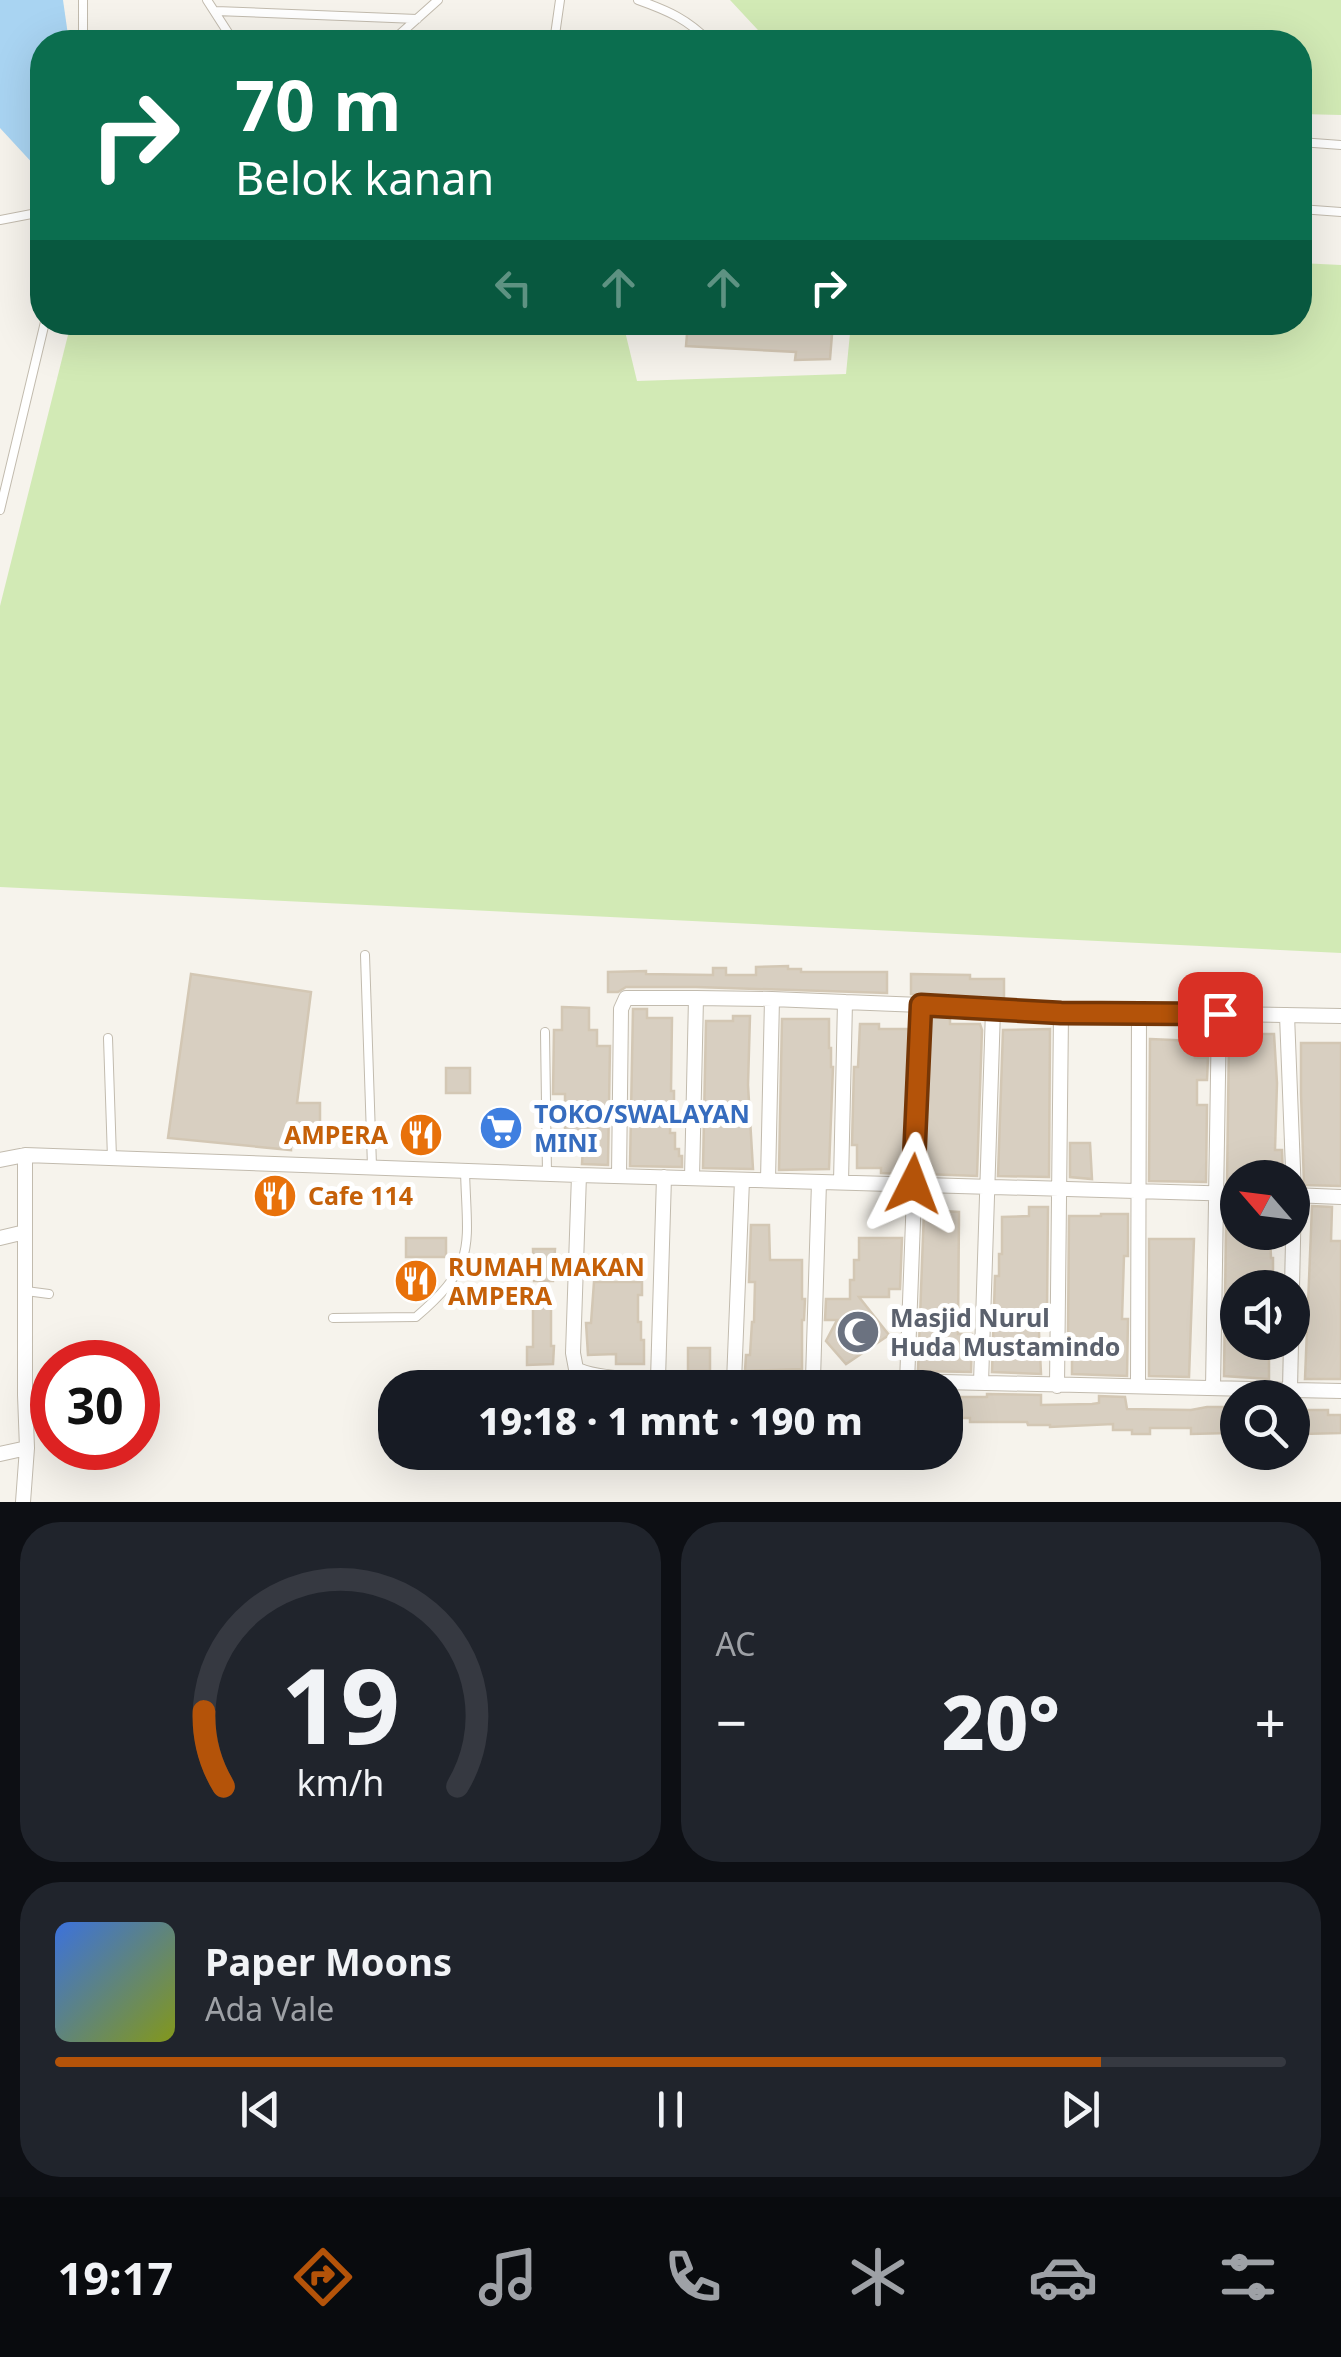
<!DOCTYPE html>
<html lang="id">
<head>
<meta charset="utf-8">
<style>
  body { margin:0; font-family:"Noto Sans",sans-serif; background:#20242c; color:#f1f3f6; height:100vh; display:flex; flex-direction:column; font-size:38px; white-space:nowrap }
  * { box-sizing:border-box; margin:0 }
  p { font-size:32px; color:#9ea1a6 }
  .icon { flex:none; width:55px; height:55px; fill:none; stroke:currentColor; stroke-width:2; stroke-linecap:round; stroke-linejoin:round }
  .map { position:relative; height:1502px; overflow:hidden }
  .sheet { display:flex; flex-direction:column; gap:20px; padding:20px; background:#0d0f14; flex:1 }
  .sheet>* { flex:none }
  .banner { position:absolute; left:30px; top:30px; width:1282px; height:305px; border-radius:40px; box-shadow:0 10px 40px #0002; background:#0b6e4f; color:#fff; overflow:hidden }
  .needle { width:65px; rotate:298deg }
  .controls { position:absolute; left:1220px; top:1160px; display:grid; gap:20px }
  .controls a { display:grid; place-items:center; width:90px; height:90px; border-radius:50%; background:#171b24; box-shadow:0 10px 40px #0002; font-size:50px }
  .speed { position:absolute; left:30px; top:1340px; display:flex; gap:20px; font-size:50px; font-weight:700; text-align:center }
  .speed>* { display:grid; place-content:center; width:130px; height:130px; border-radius:50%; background:#171b24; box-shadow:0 10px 40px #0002; line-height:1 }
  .speed .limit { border:15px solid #d22; background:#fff; color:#111 }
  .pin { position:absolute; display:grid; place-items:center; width:85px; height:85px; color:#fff; margin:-42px; border-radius:20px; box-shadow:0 5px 15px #0006 }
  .me { position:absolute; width:110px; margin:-55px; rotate:3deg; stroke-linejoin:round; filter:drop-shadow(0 0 8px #0008) }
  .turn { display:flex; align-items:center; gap:35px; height:210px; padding:0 40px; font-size:45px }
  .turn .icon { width:130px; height:130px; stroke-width:2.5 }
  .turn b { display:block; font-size:70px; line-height:85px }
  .lanes { display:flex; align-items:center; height:95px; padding:0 40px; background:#0003; justify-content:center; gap:50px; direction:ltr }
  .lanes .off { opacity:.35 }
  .big { font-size:75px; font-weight:800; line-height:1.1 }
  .sheet .widget { flex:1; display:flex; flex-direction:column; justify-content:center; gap:15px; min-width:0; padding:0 35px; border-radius:40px; background:#20242c }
  .sheet .dial { align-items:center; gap:0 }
  .dial svg { height:260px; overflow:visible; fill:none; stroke:#363941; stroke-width:7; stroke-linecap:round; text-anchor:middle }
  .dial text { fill:#f1f3f6; stroke:none }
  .song { display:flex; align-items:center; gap:30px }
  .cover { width:120px; height:120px; border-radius:15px; background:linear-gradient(135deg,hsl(220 70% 55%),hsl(70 70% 35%)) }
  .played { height:10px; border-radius:5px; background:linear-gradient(90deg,#b45309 85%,#363941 85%) }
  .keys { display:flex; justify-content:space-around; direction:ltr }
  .heat { display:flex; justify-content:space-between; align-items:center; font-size:55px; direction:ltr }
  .sheet .tiles { flex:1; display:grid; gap:20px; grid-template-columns:1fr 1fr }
  .widget:last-child { grid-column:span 2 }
  .trip { position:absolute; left:378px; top:1370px; width:585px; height:100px; border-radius:40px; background:#171b24; box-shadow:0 10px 40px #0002; font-weight:800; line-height:100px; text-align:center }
  .tab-bar { display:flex; height:160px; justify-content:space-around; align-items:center; background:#090b0e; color:#9ea1a6 }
  .tab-bar .icon { width:70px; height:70px }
  .tab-bar .on { color:#b45309 }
  .tab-bar b { font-size:45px; color:#f1f3f6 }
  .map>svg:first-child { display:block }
  .green { fill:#d2eab5 }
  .water { fill:#a9d4f2 }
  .building { fill:#d8cfc1; stroke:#d3c7b4; stroke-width:2.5 }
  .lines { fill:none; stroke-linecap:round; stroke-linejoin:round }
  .service-casing { stroke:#c2bbae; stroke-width:10 }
  .minor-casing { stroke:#c2bbae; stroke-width:16 }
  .service { stroke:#fff; stroke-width:8 }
  .minor { stroke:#fff; stroke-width:14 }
  .route-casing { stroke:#753606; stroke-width:25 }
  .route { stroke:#b45309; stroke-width:18 }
  .labels { text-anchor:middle; stroke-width:10; stroke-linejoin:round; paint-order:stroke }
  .shop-label { font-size:25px; font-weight:bold; fill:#366cbe; stroke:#fff; text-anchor:start }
  .food-label { font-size:25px; font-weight:bold; fill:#c56008; stroke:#fff; text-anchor:start }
  .worship-label { font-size:25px; font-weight:bold; fill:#5b616d; stroke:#fff; text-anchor:start }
</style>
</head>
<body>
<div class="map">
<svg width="1341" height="1502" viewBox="0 0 1341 1502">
  <rect width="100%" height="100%" fill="#f6f3ec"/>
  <path class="green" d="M 730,0 L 1341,0 L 1341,115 L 1300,114 L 1300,42 L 769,42 Z
    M 1300,263 L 1341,265 L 1341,953 L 0,887 L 0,606 L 71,323 L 623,323 L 637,381 L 846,374 L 851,323 L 1300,322 Z"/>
  <path class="water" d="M 0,0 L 63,0 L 69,42 L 42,42 L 42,165 L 36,167 L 0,128 Z"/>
  <path class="building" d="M 688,322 L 833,322 L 830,359 L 795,360 L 796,352 L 686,346 Z
    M 788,966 L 788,969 L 801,969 L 801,972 L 887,972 L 887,993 L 696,987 L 626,987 L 618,992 L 608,992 L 608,972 L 646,971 L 646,974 L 713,975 L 713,968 L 726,968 L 726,975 L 756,975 L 756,967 Z
    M 191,974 L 311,992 L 297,1103 L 320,1103 L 320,1146 L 291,1146 L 291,1150 L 168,1138 Z
    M 911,974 L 970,975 L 970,979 L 1004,979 L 1004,1000 L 911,994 Z
    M 562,1007 L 589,1008 L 589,1030 L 597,1030 L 597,1046 L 610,1046 L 608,1165 L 582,1164 L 583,1145 L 565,1146 L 565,1094 L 553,1094 L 554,1030 L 562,1030 Z
    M 633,1009 L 647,1009 L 647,1018 L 672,1018 L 671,1091 L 674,1091 L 674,1108 L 671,1108 L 670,1133 L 675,1133 L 675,1149 L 679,1149 L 679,1156 L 682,1156 L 682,1167 L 630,1166 Z
    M 733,1016 L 750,1016 L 748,1085 L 753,1169 L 703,1168 L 706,1021 L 733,1021 Z
    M 931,1016 L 950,1018 L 950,1024 L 980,1024 L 982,1030 L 977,1176 L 925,1174 Z
    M 782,1019 L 829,1019 L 829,1048 L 831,1048 L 831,1067 L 833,1067 L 829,1169 L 779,1170 Z
    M 860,1024 L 879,1024 L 879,1029 L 910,1029 L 904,1174 L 881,1173 L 881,1168 L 857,1168 L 857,1145 L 852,1145 L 854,1067 L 858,1067 Z
    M 1050,1029 L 1049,1177 L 998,1176 L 1003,1030 Z
    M 1247,1034 L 1274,1034 L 1277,1083 L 1275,1150 L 1282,1150 L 1283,1178 L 1238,1178 L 1238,1183 L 1227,1183 L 1229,1037 L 1247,1037 Z
    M 1150,1039 L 1195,1041 L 1195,1058 L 1208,1058 L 1207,1080 L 1197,1080 L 1197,1105 L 1207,1105 L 1206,1182 L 1149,1181 Z
    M 1301,1043 L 1341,1043 L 1341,1186 L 1304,1185 L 1301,1094 Z
    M 446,1068 L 470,1068 L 470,1093 L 446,1093 Z
    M 1070,1143 L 1090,1143 L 1092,1179 L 1070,1177 Z
    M 1312,1206 L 1332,1207 L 1331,1241 L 1341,1241 L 1341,1379 L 1305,1379 Z
    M 1029,1207 L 1048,1207 L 1047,1311 L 1041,1311 L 1039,1332 L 1041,1374 L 992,1372 L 995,1276 L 999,1276 L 999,1254 L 1002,1254 L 1002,1217 L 1029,1216 Z
    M 924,1210 L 959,1212 L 958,1334 L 972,1334 L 971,1372 L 918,1371 Z
    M 1101,1214 L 1128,1214 L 1128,1256 L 1124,1256 L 1122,1319 L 1128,1319 L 1127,1376 L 1072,1374 L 1072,1336 L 1068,1336 L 1069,1216 L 1101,1216 Z
    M 751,1225 L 769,1225 L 770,1260 L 802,1260 L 802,1299 L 805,1299 L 804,1320 L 802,1320 L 802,1369 L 745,1371 L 746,1355 L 750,1355 L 752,1322 L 754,1322 L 755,1282 L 749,1282 Z
    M 1226,1226 L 1238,1226 L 1238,1232 L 1270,1232 L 1271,1258 L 1273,1258 L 1273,1288 L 1238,1288 L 1238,1342 L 1243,1342 L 1243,1346 L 1269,1346 L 1269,1379 L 1224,1376 Z
    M 406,1238 L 446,1238 L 446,1257 L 406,1257 Z
    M 859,1238 L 902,1238 L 900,1289 L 889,1289 L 889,1297 L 859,1297 L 889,1335 L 846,1364 L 826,1341 L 837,1320 L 825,1320 L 826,1299 L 850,1299 L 850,1280 L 854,1280 L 854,1260 L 859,1260 Z
    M 1149,1239 L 1194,1239 L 1189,1377 L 1149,1376 Z
    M 533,1249 L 555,1249 L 553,1281 L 534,1281 Z
    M 594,1282 L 642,1282 L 642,1295 L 638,1295 L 638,1322 L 641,1322 L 641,1340 L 644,1340 L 644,1364 L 616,1364 L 616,1354 L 588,1355 L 586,1323 L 591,1323 Z
    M 533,1308 L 551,1308 L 551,1346 L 554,1346 L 553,1364 L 527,1365 L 527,1347 L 533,1347 Z
    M 688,1348 L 710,1348 L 710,1371 L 688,1371 Z
    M 987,1394 L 1041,1395 L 1041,1405 L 1092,1404 L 1099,1403 L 1099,1396 L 1125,1397 L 1127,1409 L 1191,1410 L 1207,1407 L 1238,1407 L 1238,1431 L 1229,1431 L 1229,1433 L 1191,1434 L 1191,1428 L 1150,1428 L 1150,1434 L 1132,1434 L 1132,1430 L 1113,1430 L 1113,1424 L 1050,1427 L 1050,1425 L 1028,1425 L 1027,1422 L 970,1422 L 970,1418 L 945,1418 L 945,1397 L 987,1397 Z
    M 1303,1410 L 1328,1410 L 1328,1415 L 1341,1415 L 1341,1433 L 1303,1434 Z"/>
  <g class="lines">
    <g class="service-casing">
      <path id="service" d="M 207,0 L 234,42
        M 638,0 C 669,11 687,19 710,42
        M 216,11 L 417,19
        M 83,42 L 83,0
        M 391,42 L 438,0
        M 554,42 L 560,0
        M 1300,142 L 1341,145
        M 1300,209 L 1341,212
        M 0,220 L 42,212
        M 0,510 L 45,322
        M 365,955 L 372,1166
        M 545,1032 L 547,1174
        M 108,1038 L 112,1158
        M 26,1291 L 49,1294
        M 333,1318 L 416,1317 C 478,1264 467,1246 465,1171
        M 25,1395 L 46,1399"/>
    </g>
    <g class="minor-casing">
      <path id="minor" d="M 921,1005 L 993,1010
        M 1287,1015 L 1294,1195 L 1292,1288
        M 25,1155 L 579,1175
        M 0,1160 L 25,1155 L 25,1395 L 27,1448 L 23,1502
        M 619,1176 L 621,1009 L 626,998 L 696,998
        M 692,1178 L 696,998 L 772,999
        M 742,1180 L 734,1382 L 813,1379 L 1341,1391
        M 768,1180 L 772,999 L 845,1002
        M 841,1182 L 845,1002 L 921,1005 L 907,1383
        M 1292,1195 L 1341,1197
        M 0,1238 L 25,1232
        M 658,1379 L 664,1177
        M 813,1379 L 819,1182
        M 734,1382 C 702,1381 599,1383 576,1369 L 573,1353 L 579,1175 L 1238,1194
        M 981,1383 L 993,1010 L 1061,1013
        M 1057,1386 L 1061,1013 L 1219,1014
        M 1138,1386 L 1139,1013
        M 1213,1388 L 1219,1014 L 1341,1016
        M 1290,1389 L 1291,1342
        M 0,1454 L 27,1448"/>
    </g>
    <use href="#service" class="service"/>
    <use href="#minor" class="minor"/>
  </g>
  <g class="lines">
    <g class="route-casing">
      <path id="route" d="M 913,1184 L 921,1005 L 1061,1013 L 1220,1014"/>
    </g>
    <use href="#route" class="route"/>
  </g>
  <defs>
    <g id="supermarket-disc" transform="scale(2.25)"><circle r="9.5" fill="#3f7fe0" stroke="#fff"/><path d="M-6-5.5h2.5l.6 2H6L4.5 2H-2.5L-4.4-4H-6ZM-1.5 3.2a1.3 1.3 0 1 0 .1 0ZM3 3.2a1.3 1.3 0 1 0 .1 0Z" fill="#fff"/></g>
    <g id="restaurant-disc" transform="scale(2.25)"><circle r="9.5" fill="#e8710a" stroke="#fff"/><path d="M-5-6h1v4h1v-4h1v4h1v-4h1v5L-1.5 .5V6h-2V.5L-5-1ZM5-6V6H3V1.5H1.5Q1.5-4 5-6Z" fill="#fff"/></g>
    <g id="mosque-disc" transform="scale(2.25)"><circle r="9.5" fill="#6b7280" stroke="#fff"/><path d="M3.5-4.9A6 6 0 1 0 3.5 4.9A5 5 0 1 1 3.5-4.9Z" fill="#fff"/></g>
  </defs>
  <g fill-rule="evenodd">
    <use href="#supermarket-disc" x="501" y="1128"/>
    <use href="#restaurant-disc" x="421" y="1135"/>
    <use href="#restaurant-disc" x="275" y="1196"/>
    <use href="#restaurant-disc" x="416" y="1281"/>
    <use href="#mosque-disc" x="858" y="1332"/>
  </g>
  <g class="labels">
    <g class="shop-label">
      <text x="534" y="1123">TOKO/SWALAYAN<tspan x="534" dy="29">MINI</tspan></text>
    </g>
    <g class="food-label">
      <text x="388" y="1144" text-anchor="end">AMPERA</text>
      <text x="308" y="1205">Cafe 114</text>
      <text x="448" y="1276">RUMAH MAKAN<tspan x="448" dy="29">AMPERA</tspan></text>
    </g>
    <g class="worship-label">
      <text x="890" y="1327">Masjid Nurul<tspan x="890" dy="29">Huda Mustamindo</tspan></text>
    </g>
  </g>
</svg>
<div class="controls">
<a><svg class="needle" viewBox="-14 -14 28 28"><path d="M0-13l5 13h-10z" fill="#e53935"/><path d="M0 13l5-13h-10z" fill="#9ea1a6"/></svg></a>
<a><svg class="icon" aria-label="sound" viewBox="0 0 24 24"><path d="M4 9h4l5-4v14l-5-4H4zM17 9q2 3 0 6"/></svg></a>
<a><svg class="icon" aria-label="search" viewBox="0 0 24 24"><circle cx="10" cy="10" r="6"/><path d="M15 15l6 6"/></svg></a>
</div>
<div class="speed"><div class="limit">30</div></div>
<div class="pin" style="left:1220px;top:1014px;background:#d93025"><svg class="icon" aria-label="arrive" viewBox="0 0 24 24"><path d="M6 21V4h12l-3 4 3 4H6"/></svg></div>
<svg class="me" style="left:913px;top:1184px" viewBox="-20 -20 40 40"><path d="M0-17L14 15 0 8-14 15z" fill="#b45309" stroke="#fff" stroke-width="4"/></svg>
<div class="trip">19:18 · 1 mnt · 190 m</div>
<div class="banner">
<div class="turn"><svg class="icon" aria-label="right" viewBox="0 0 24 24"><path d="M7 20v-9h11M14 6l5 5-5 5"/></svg><div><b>70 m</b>Belok kanan</div></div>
<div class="lanes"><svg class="icon off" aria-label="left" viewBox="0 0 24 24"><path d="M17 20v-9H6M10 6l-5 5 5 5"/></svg><svg class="icon off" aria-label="ahead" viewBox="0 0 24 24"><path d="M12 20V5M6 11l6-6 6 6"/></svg><svg class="icon off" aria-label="ahead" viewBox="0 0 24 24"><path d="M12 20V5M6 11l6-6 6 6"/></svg><svg class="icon" aria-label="right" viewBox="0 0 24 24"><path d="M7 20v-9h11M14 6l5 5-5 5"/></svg></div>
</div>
</div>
<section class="sheet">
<div class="tiles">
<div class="widget dial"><svg viewBox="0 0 100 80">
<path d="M14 69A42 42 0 1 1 86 69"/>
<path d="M14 69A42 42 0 0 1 8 46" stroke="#b45309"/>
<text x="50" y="56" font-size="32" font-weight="700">19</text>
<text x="50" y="72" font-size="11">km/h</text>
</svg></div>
<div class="widget"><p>AC</p>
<div class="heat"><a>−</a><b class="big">20°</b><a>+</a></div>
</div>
<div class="widget">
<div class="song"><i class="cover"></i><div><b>Paper Moons</b><p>Ada Vale</p></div></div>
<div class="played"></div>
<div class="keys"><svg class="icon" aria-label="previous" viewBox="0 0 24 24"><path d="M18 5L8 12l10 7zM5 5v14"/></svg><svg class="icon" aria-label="pause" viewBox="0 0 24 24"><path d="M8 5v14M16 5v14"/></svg><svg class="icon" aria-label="next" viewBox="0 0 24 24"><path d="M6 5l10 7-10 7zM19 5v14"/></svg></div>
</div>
</div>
</section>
<nav class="tab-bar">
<b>19:17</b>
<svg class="icon on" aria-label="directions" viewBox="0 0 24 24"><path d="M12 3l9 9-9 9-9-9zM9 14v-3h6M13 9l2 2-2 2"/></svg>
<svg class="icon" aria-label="music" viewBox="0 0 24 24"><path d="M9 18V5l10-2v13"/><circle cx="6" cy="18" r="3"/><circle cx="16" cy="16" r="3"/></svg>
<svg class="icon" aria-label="phone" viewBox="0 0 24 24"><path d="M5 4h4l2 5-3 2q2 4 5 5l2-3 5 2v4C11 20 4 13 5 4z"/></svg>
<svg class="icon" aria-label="climate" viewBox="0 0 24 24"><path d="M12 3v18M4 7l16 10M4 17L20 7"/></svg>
<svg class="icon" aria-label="car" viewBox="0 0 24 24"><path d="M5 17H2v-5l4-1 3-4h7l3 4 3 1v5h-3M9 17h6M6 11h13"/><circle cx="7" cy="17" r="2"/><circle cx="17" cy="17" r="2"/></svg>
<svg class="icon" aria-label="filters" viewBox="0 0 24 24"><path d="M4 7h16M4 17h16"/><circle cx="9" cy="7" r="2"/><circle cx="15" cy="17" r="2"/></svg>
</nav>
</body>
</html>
